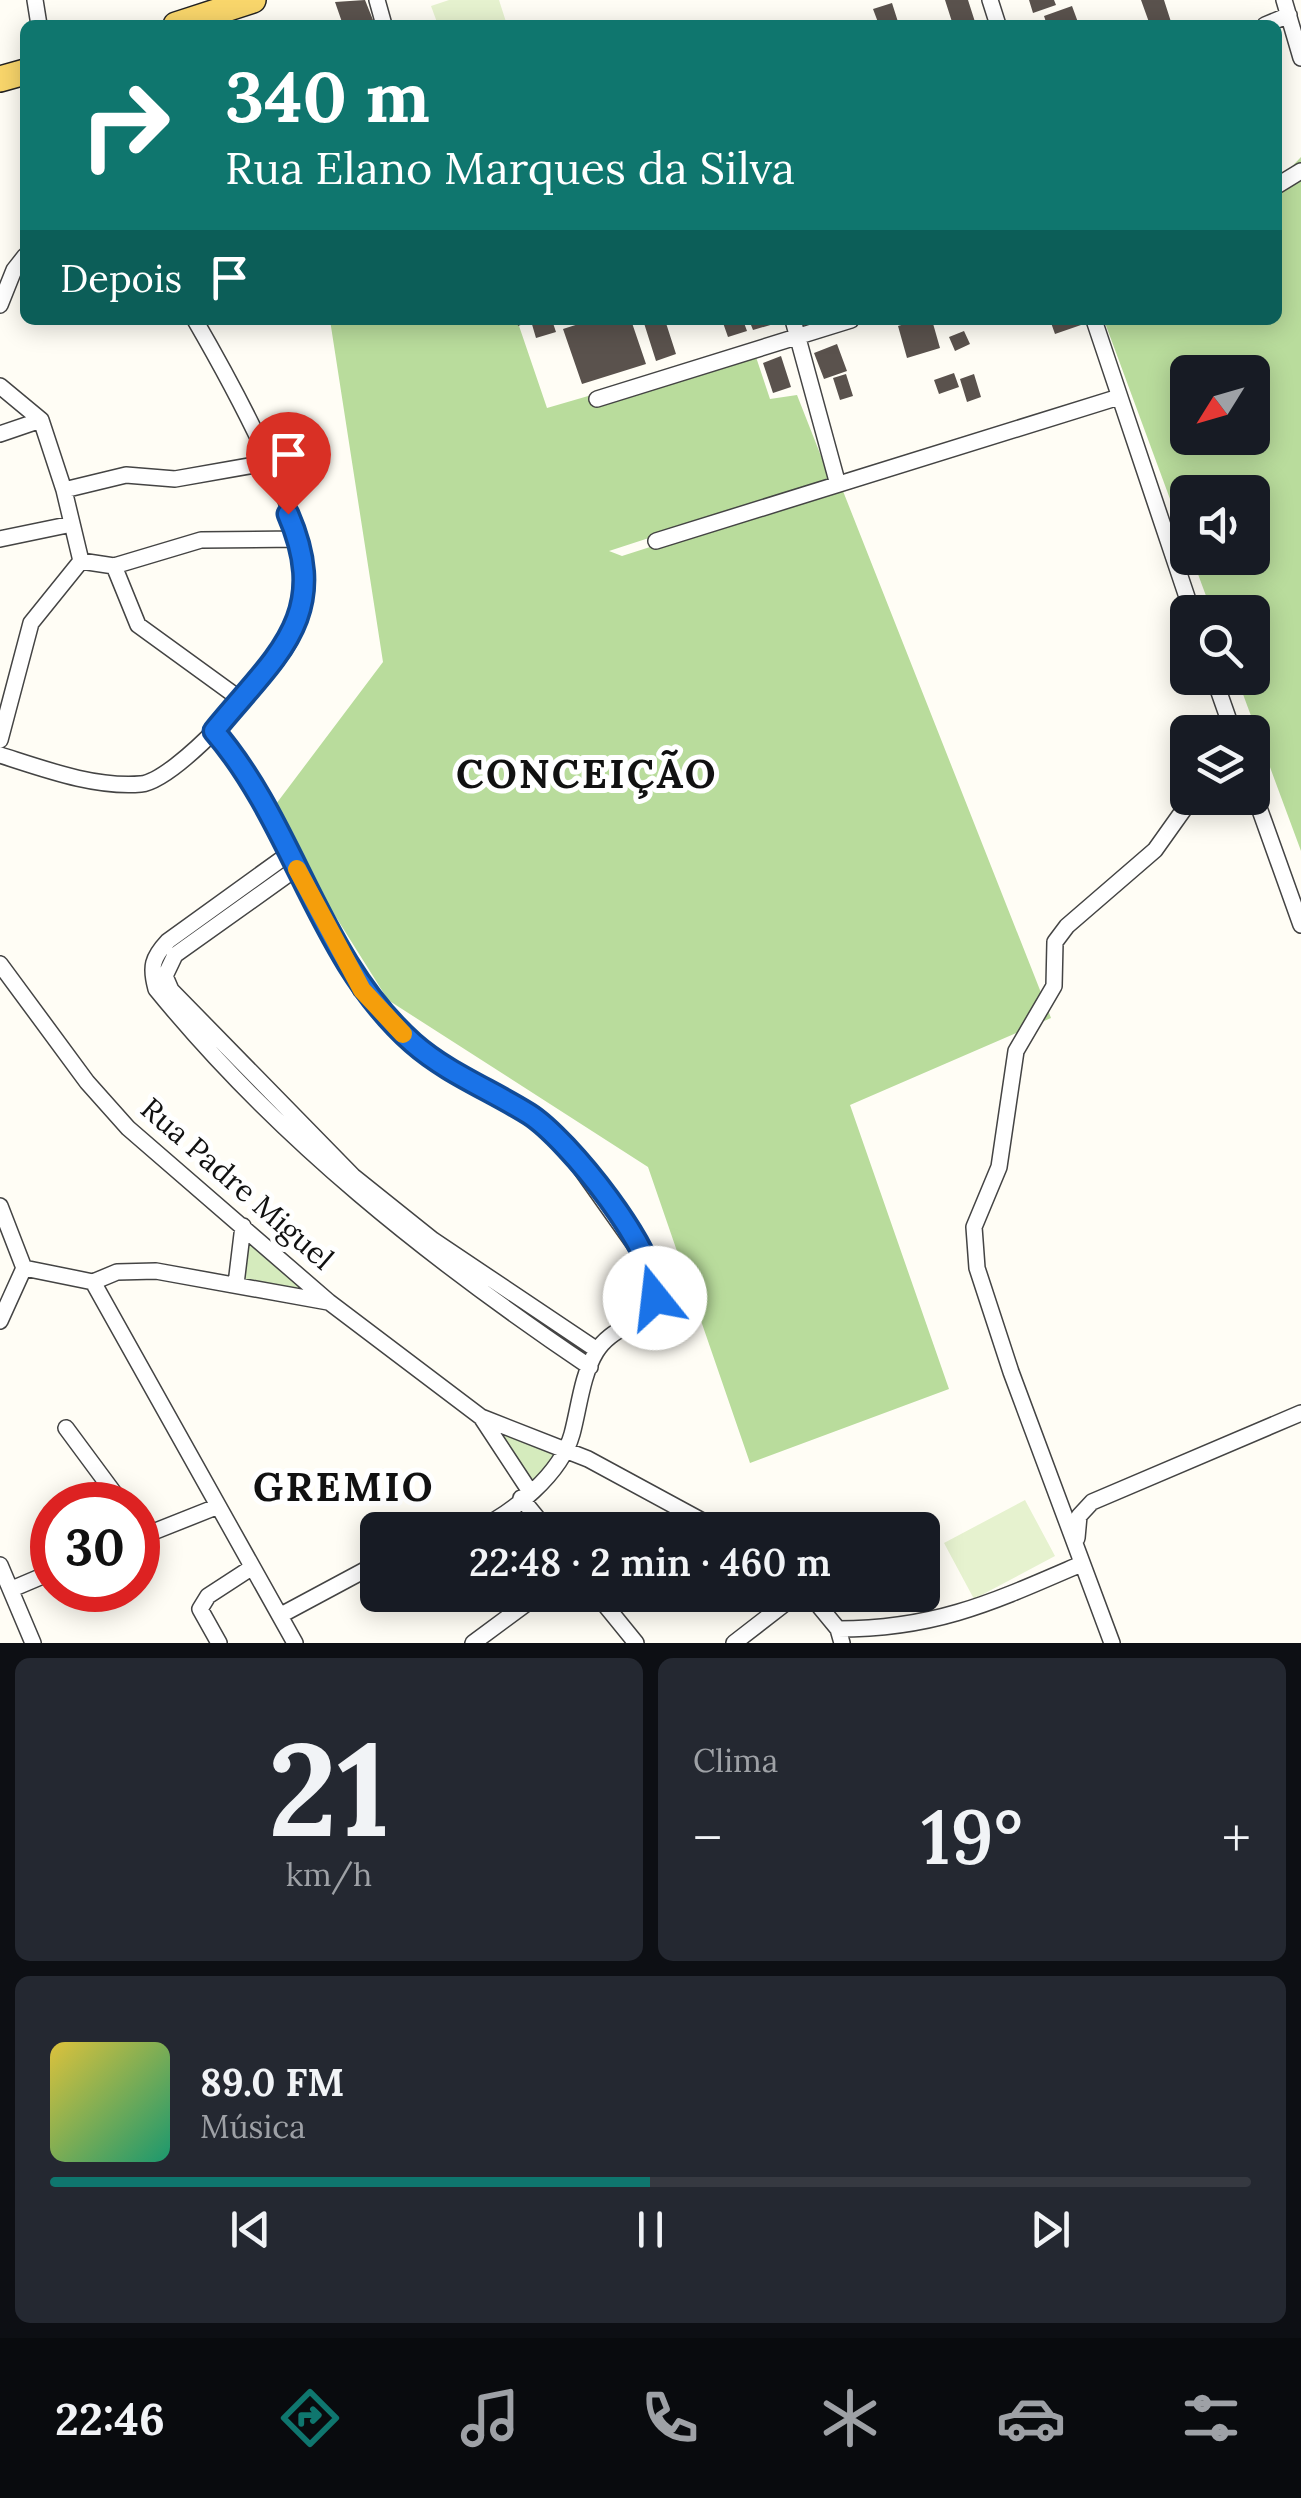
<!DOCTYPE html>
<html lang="pt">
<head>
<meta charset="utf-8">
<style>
  body { margin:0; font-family:Lora,serif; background:#242831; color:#f1f3f6; height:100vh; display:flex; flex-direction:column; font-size:38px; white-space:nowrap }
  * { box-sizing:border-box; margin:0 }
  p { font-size:32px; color:#9ea1a6 }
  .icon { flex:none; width:55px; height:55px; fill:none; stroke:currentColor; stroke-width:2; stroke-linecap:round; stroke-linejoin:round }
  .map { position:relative; height:1643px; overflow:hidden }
  .drawer { display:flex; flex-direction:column; gap:15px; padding:15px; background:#0d0f14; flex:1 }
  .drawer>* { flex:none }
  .top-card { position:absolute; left:20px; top:20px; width:1262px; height:305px; border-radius:15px; box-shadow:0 5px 25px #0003; background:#0f766e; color:#fff; overflow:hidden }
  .needle { width:65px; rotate:233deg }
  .controls { position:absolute; left:1170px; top:355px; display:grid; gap:20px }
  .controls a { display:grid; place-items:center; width:100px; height:100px; border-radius:15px; background:#171b24; box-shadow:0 5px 25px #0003; font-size:50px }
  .speed { position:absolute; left:30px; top:1482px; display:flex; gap:20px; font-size:50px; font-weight:700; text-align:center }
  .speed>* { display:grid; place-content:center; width:130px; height:130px; border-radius:50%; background:#171b24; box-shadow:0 5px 25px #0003; line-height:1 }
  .speed .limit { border:15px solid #d22; background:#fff; color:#111 }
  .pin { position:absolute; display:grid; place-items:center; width:85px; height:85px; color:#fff; margin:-102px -42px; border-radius:50% 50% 50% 0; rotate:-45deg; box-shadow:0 0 10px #0007 }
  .pin .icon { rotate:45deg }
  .me { position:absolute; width:110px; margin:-55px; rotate:344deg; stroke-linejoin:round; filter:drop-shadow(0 0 8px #0008) }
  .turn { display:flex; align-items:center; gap:35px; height:210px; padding:0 40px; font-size:45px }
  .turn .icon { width:130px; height:130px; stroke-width:2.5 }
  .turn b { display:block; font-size:70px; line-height:85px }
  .then { display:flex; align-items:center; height:95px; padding:0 40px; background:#0003; gap:20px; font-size:38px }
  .big { font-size:75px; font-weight:600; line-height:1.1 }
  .drawer .widget { flex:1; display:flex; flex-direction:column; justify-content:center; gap:15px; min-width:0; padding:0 35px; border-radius:15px; background:#242831 }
  .drawer .dial { align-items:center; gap:0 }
  .dial b { font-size:130px; line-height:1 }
  .song { display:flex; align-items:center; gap:30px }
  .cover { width:120px; height:120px; border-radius:15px; background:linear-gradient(135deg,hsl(50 70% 55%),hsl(160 70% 35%)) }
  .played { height:10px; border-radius:5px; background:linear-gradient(90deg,#0f766e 50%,#363941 50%) }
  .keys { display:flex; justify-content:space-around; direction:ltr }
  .heat { display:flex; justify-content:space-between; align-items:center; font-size:55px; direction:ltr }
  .drawer .tiles { flex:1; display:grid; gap:15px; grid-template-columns:1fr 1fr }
  .widget:last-child { grid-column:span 2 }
  .trip { position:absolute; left:360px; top:1512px; width:580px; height:100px; border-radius:15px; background:#171b24; box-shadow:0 5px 25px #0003; font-weight:600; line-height:100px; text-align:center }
  .menu { display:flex; height:160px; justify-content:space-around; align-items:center; background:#090b0e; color:#9ea1a6 }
  .menu .icon { width:70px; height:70px }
  .menu .on { color:#0f766e }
  .menu b { font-size:45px; color:#f1f3f6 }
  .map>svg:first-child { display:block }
  .green { fill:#d5ebbd }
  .forest { fill:#b9dc9c; fill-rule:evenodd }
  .pitch { fill:#e6f2cf }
  .building { fill:#5a524d }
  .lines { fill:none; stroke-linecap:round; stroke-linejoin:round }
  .minor-casing { stroke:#444; stroke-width:18 }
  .primary-casing { stroke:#222; stroke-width:28 }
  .minor { stroke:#fff; stroke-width:15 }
  .primary { stroke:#f9d66b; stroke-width:25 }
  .route-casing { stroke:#114b97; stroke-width:25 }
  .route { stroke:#1a73e8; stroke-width:18 }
  .slow { stroke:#f59e0b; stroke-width:18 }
  .labels { text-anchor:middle; stroke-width:10; stroke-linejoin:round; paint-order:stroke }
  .street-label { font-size:30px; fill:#111; stroke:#fff }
  .district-label { font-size:40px; font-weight:bold; letter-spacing:2.5px; fill:#111; stroke:#fff }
</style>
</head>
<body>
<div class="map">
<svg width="1301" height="1643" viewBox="0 0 1301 1643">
  <rect width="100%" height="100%" fill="#fffdf5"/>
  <path class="green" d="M 244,1231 L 325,1297 L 227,1287 Z
    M 491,1426 L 559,1451 L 530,1486 Z"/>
  <path class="forest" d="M 1301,157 L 1301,851 L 1237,678 L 1252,678 L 1252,612 L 1212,612 L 1192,558 L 1252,558 L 1252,492 L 1188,492 L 1187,545 L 1104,320 L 1278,320 L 1278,181 ZM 1188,372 L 1252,372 L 1252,438 L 1188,438 Z
    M 330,320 L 517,320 L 547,408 L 753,348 L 770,399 L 797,395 L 830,479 L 609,551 L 622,556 L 841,486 L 1051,1018 L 850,1105 L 949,1389 L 750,1463 L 648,1167 L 388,1000 L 270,812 L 383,662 Z"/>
  <path class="pitch" d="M 449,0 L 499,0 L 507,25 L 438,25 L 431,6 Z
    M 1025,1500 L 1055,1556 L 974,1599 L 944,1543 Z"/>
  <path class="building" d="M 365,0 L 375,25 L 343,25 L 335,2 Z
    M 945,0 L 968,0 L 976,25 L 953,25 Z
    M 1029,0 L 1054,0 L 1056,5 L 1033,13 Z
    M 1141,0 L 1164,0 L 1172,25 L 1150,25 Z
    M 892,3 L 899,25 L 879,25 L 873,9 Z
    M 1072,6 L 1079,25 L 1047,25 L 1044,16 Z
    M 517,320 L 552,320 L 556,332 L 536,338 L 531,321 L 518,326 Z
    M 591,320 L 631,320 L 646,364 L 582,384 L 563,329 Z
    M 643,320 L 665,320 L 676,354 L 656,361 Z
    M 722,320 L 743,320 L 747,331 L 728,337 Z
    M 749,320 L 784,320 L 784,321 L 753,330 Z
    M 918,320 L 932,320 L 940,348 L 907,358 L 898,326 Z
    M 1050,320 L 1080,320 L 1081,325 L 1055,334 Z
    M 964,331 L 970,344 L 955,351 L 949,337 Z
    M 837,344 L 847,371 L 824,379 L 814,353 Z
    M 781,356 L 791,387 L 773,393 L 763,363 Z
    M 954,373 L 959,387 L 939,394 L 934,380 Z
    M 846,374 L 853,396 L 840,400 L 833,378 Z
    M 974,374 L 981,397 L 967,402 L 960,379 Z"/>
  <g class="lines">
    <g class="minor-casing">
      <path id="minor" d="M 35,0 L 39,25
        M 377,0 L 384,25
        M 990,0 L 998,25
        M 1284,0 L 1301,58
        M 1265,25 L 1289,15
        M 1278,185 L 1301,171
        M 0,305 L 14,270 L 25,256
        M 793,320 L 837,481
        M 1094,320 L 1192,612
        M 0,386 L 41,420 L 64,490 L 81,561 L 31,623 L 0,740
        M 597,399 L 851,320
        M 0,434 L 41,420
        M 64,490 L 126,475 L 175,479 L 266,463
        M 0,539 L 72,524
        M 656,541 L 1119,397
        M 81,561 L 114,566 L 201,540 L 299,539
        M 114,566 L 138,625 L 240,699
        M 1214,678 L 1233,732
        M 214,731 L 240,762 L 263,802 L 361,990 L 417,1047 L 531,1115 L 564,1145 L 653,1271 C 665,1327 617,1317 596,1352 C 582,1375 579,1408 572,1434 C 561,1474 513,1513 476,1530
        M 0,755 C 44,769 95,788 141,784 C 176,781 269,676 288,644 C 298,627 306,599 306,578 C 305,516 228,377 195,320
        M 1252,788 L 1301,925
        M 290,853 L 168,941 C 152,958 150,967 156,989 C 279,1140 430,1259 590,1367
        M 297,868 L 175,955 L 165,976 L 171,990 L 353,1176 L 433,1240 L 597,1350
        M 0,964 L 87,1082 L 128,1128 L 329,1302 L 481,1417 L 588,1459 L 719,1530
        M 0,1206 L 24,1268
        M 24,1268 L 93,1282 L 117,1272 L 156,1271 L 328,1302
        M 93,1282 L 295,1643
        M 236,1284 L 243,1226
        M 0,1321 L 24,1268
        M 481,1417 L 529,1490
        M 66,1428 L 123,1505
        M 521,1498 L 547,1530
        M 138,1538 L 216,1507
        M 1077,1538 L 1079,1516 L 1092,1502 L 1301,1413
        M 0,1565 L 33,1643
        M 12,1589 L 52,1572
        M 597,1595 L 636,1643
        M 810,1595 L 838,1629 L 842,1643
        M 281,1615 L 378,1563
        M 838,1629 C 936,1629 993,1602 1081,1564
        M 219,1643 L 200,1609 L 208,1596 L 251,1568
        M 473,1643 L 538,1595
        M 734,1643 L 796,1595
        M 1112,1643 L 1011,1372 L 977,1268 L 974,1227 L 999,1167 L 1016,1051 L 1054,986 L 1055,942 L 1067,926 L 1155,850 L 1192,798"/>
    </g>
    <g class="primary-casing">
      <path id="primary" d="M 176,25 L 253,0
        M 0,79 L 25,72"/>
    </g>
    <use href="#minor" class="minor"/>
    <use href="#primary" class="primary"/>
  </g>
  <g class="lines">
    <g class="route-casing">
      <path id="route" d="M 288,514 C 333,617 274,657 214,731 C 295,825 318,959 413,1043 C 447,1073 491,1090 529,1114 C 567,1138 661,1254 655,1298"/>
    </g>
    <use href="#route" class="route"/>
    <path class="slow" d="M 297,869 L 362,990 L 403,1034"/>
  </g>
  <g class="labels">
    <g class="street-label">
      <text transform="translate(237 1184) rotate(41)" y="10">Rua Padre Miguel</text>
    </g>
    <g class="district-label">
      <text x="587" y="788">CONCEIÇÃO</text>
      <text x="344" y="1501">GREMIO</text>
    </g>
  </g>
</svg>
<div class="controls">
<a><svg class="needle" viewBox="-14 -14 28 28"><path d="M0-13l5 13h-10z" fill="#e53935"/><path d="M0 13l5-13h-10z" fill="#9ea1a6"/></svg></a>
<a><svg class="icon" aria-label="sound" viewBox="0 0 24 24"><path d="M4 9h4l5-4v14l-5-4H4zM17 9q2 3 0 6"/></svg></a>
<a><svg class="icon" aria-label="search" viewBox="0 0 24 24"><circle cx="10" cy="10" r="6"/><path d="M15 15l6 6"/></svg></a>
<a><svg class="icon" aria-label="layers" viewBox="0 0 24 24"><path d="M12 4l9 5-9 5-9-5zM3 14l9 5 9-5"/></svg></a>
</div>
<div class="speed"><div class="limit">30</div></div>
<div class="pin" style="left:288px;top:514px;background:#d93025"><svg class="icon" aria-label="arrive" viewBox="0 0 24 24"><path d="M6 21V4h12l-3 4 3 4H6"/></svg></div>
<svg class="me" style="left:655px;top:1298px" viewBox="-20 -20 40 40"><circle r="19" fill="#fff"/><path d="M0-13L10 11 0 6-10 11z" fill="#1a73e8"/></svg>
<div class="trip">22:48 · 2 min · 460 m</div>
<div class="top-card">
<div class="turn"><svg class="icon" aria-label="right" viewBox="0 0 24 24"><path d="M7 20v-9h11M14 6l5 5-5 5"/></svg><div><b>340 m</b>Rua Elano Marques da Silva</div></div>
<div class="then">Depois<svg class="icon" aria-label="arrive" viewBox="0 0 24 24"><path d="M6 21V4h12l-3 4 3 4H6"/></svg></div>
</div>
</div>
<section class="drawer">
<div class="tiles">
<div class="widget dial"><b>21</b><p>km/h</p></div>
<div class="widget"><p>Clima</p>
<div class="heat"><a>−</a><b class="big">19°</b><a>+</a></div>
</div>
<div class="widget">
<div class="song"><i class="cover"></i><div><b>89.0 FM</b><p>Música</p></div></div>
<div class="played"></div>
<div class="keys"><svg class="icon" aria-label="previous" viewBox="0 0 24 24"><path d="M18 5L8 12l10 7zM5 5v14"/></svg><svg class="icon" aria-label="pause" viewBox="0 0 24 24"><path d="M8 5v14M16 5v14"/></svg><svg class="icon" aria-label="next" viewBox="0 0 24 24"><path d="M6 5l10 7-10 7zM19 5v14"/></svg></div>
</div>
</div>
</section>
<nav class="menu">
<b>22:46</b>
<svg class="icon on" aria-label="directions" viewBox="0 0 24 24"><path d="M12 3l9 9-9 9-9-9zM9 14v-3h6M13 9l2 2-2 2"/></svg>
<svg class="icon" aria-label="music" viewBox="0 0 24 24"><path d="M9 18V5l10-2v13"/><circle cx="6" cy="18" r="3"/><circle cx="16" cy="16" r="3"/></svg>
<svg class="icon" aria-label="phone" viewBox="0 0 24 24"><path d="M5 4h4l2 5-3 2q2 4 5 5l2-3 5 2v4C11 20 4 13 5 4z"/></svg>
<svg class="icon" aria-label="climate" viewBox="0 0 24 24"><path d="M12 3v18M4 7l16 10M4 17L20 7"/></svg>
<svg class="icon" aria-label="car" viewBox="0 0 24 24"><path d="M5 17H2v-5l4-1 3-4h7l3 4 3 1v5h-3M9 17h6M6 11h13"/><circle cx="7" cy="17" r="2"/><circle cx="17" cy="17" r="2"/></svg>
<svg class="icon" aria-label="filters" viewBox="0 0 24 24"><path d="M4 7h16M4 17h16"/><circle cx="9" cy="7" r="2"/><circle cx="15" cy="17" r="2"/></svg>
</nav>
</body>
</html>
